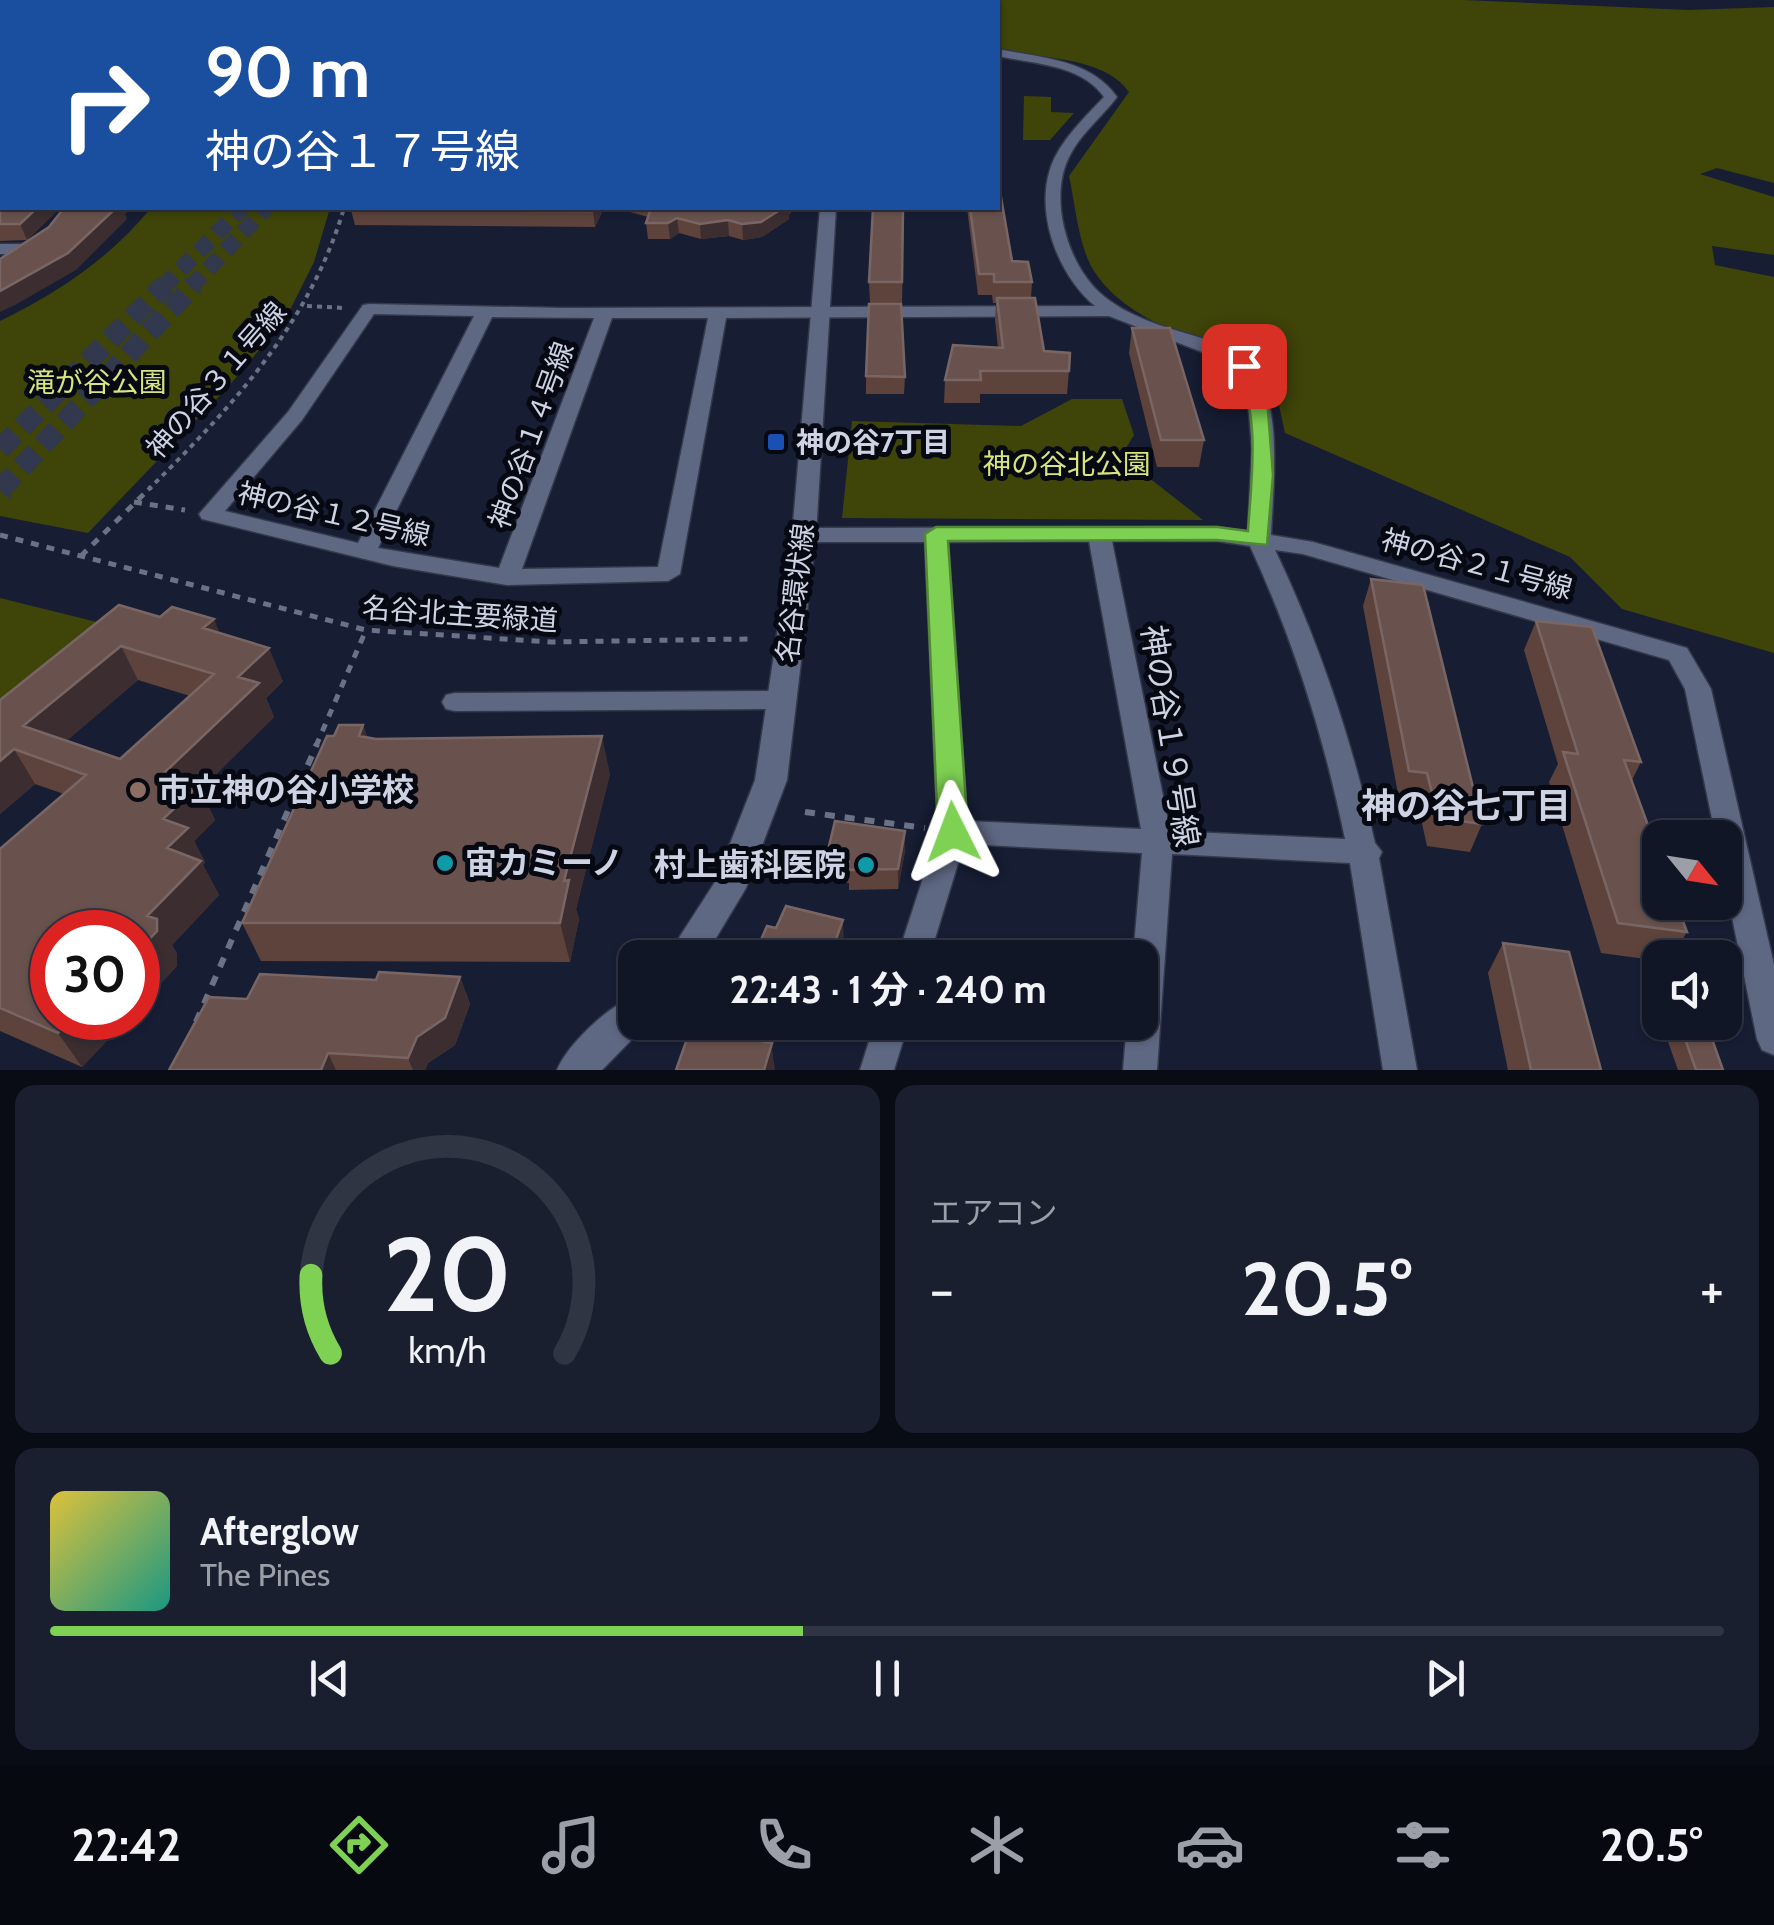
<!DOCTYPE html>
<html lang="ja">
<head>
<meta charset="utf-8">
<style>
  body { margin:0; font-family:Cabin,"Noto Sans JP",sans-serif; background:#1a1f2f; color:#f1f3f6; height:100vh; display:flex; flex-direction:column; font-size:38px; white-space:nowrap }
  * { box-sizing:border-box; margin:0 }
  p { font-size:32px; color:#9c9fa7 }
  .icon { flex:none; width:55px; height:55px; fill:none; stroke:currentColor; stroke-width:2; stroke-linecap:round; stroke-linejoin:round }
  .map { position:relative; height:1070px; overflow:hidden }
  .panel { display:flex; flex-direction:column; gap:15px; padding:15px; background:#090c15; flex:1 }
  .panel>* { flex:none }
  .banner { position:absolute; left:0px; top:0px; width:1000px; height:210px; box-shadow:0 2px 8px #0004,0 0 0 2px #303544; background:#1a4fa0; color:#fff; overflow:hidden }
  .needle { width:65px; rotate:120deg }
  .tools { position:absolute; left:1642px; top:820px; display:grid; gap:20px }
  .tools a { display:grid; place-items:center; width:100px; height:100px; border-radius:20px; background:#111627; box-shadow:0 2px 8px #0004,0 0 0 2px #303544; font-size:50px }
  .speed { position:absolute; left:30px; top:910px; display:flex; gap:20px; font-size:50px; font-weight:700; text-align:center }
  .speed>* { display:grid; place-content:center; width:130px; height:130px; border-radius:50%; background:#111627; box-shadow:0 2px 8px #0004,0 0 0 2px #303544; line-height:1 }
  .speed .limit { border:15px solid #d22; background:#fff; color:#111 }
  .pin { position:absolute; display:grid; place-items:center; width:85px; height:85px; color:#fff; margin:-42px; border-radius:20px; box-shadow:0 5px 15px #0006 }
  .me { position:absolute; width:110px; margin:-55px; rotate:357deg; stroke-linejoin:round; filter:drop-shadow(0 0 8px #0008) }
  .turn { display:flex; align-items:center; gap:35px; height:210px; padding:0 40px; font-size:45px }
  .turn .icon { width:130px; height:130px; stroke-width:2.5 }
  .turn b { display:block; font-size:70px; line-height:85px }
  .big { font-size:75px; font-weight:700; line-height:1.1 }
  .panel .tile { flex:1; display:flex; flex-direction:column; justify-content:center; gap:15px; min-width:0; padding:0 35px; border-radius:20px; background:#1a1f2f }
  .panel .dial { align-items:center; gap:0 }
  .dial svg { height:260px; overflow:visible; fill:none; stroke:#303544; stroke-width:7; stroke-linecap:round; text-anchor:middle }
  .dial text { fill:#f1f3f6; stroke:none }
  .song { display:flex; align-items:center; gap:30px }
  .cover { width:120px; height:120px; border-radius:15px; background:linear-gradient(135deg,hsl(50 70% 55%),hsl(170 70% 35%)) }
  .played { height:10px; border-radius:5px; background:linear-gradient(90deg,#7ed153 45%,#303544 45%) }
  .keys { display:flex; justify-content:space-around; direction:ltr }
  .heat { display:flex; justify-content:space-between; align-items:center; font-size:55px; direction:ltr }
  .panel .tiles { flex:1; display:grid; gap:15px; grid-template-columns:1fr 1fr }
  .tile:last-child { grid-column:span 2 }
  .trip { position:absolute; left:618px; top:940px; width:540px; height:100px; border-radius:20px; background:#111627; box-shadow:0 2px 8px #0004,0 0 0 2px #303544; font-weight:700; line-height:100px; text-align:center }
  .dock { display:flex; height:160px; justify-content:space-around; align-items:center; background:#070910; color:#9c9fa7 }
  .dock .icon { width:70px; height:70px }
  .dock .active { color:#7ed153 }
  .dock b { font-size:45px; color:#f1f3f6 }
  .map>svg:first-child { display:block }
  .green { fill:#3f4409 }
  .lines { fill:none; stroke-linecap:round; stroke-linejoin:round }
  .tertiary-tunnel-far2 { stroke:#32394e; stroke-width:16; stroke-dasharray:16 9; stroke-linecap:butt }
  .tertiary-tunnel-far1 { stroke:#32394e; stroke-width:21; stroke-dasharray:21 10; stroke-linecap:butt }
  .tertiary-tunnel { stroke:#32394e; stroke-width:26; stroke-dasharray:26 14; stroke-linecap:butt }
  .minor-casing { stroke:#34384b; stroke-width:3 }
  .tertiary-casing { stroke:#34384b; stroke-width:3 }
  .path-far2 { stroke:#6c7285; stroke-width:4; stroke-dasharray:5 5; stroke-linecap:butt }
  .path-far1 { stroke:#6c7285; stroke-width:5; stroke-dasharray:8 8; stroke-linecap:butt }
  .path { stroke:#6c7285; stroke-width:6; stroke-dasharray:10 10; stroke-linecap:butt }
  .minor { fill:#5f6883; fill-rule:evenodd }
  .tertiary { fill:#5f6883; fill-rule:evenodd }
  .wall { fill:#5d433b; fill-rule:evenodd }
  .shaded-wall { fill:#3c2e30 }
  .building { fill:#69524d; stroke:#796664; stroke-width:2.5; fill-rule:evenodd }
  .route { fill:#7ed153; stroke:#528836; stroke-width:2.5 }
  .transit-dot { fill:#1a4fb4; stroke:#060912; stroke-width:4 }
  .education-dot { fill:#8d6e63; stroke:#060912; stroke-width:4 }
  .culture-dot { fill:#0f9aa8; stroke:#060912; stroke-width:4 }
  .labels { text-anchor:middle; stroke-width:10; stroke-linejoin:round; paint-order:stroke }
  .street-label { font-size:28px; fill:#cdd3e2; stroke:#060912 }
  .park-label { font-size:28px; fill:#d8e47d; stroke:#060912 }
  .poi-label { font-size:28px; font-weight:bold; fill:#cdd3e2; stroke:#060912; text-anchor:start }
  .near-street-label { font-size:32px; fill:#cdd3e2; stroke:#060912 }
  .near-poi-label { font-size:32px; font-weight:bold; fill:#cdd3e2; stroke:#060912; text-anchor:start }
  .near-neighbourhood-label { font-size:35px; font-weight:bold; fill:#cdd3e2; stroke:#060912 }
</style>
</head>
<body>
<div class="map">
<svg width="1774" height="1070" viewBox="0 0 1774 1070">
  <rect width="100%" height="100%" fill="#171e34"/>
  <path class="green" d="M 884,0 L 1464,0 L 1688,10 L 1774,7 L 1774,183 L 1717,168 L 1700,174 L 1774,197 L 1774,255 L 1712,246 L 1715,265 L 1774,277 L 1774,653 L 1622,609 L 1570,557 L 1285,433 L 1270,365 C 1210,342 1125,326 1091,266 C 1078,241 1075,203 1069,176 L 1129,92 C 1104,56 1037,58 998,51 L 998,2 Z
    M 1024,96 L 1051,97 L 1051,112 L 1074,113 L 1050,140 L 1023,140 Z
    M 151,208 L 330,208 L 314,262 L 286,318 L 228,387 L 88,533 L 0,516 L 0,321 C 59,292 109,259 151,208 Z
    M 1072,399 L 1122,399 L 1134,435 L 1121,456 L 1203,520 L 842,518 L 852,421 L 1021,426 Z
    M 0,598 L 137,632 L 0,742 Z"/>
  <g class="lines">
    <path class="tertiary-tunnel-far2" d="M 163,287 L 242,208
      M 191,287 L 266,208"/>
    <path class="tertiary-tunnel-far1" d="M 0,449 L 165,285
      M 0,490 L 194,285"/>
    <path class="tertiary-tunnel" d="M 0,490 L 3,487"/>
    <g class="minor-casing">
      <path id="minor" d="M 998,49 C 1041,58 1090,59 1117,97 C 1102,117 1080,134 1069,157 C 1049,197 1066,261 1099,292 C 1114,306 1133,315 1151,322 C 1178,333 1231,342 1250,363 C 1284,399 1273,489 1271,535 L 1313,542 L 1687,648 L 1711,689 L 1774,965 L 1774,1055 L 1762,1050 L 1757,1039 L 1725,883 L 1725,838 L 1716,838 L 1685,689 L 1669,660 L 1303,554 L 1275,550 C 1320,644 1352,741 1375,843 L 1382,852 L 1379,858 L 1417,1070 L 1383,1070 L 1350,863 L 1172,854 L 1157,1070 L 1123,1070 L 1127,1022 L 1140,1022 L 1140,958 L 1133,958 L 1142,853 L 964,844 L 929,958 L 897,958 L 938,832 L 925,542 L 804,542 L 793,535 L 804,528 L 1217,527 L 1248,532 L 1252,449 L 1248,400 L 1237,370 L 1215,357 L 1109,316 L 726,318 L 680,574 L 668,581 L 507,585 L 393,566 L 202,519 L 199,514 L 288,412 L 363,305 L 369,304 L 563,308 L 1095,306 C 1056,274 1031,205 1055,157 C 1067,134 1087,115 1104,97 C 1081,64 1033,64 998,56 ZM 374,314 L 474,316 L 358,543 L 225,511 L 302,420 ZM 492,317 L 594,318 L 499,568 L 378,548 ZM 612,318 L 708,318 L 658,567 L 522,569 ZM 1089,541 L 1141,829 L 967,821 L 948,542 ZM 1112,541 L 1217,541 L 1250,546 C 1294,641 1324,737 1345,839 L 1170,831 Z
        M 0,244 L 35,244 L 43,249 L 35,254 L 0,254 Z
        M 781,691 L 790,693 L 794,700 L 790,707 L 781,709 L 455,711 L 446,709 L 442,702 L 446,695 L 455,693 Z
        M 875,1022 L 909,1022 L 894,1070 L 860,1070 Z"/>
    </g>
    <g class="tertiary-casing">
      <path id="tertiary" d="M 314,0 L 326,0 L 326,2 L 314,2 Z
        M 522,0 L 625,0 L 626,2 L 524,2 Z
        M 820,208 L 836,208 L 816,535 L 787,780 L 746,888 L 704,958 L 666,958 L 715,882 L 755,780 L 792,535 Z
        M 635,996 L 635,1022 L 649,1022 L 602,1070 L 557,1070 C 568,1044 608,1006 635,996 Z"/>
    </g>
    <path class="path-far2" d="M 307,306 L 344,308
      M 148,490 C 232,407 310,323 344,208"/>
    <path class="path-far1" d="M 134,502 L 185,510
      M 0,535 L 366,630 L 551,642 L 748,639
      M 81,556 L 151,487
      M 316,746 L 366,630"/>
    <path class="path" d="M 805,812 L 925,828
      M 196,1022 L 317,744"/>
    <use href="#minor" class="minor"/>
    <use href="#tertiary" class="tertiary"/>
  </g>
  <path class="wall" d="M 2,25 L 2,208 L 60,208 L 27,240 L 0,241 L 0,29 Z
    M 604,208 L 595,227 L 355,225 L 351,210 Z
    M 616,208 L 790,208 L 791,213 L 789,214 L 789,219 L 762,237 L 743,240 L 729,236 L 701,239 L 679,233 L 670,239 L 648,239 L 646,223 L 648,217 Z
    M 904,208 L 902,303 L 870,303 L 869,282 Z
    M 967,208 L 998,208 L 1012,261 L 1032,282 L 1031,298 L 1044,351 L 1069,371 L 1067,394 L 980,394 L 980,403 L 944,403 L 945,380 L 998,348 L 995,320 L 996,303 L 993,303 L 992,295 L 978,295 Z
    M 1132,328 L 1204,440 L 1199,467 L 1157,467 L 1129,353 Z
    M 866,376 L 905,377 L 904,394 L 866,394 Z
    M 1371,579 L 1482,824 L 1470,852 L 1427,846 L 1417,801 L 1399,799 L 1363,606 Z
    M 119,605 L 220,633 L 283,681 L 266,698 L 274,717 L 200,790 L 215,820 L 194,841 L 205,862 L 203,865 L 219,895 L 172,945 L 177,954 L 177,966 L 82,1067 L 0,1031 L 0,849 L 64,794 L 35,784 L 0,814 L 0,700 ZM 138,680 L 190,696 L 120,759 L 66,741 Z
    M 1536,621 L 1641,762 L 1632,780 L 1687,932 L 1671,958 L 1660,958 L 1660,961 L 1601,953 L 1549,782 L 1558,764 L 1524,650 Z
    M 363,725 L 367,737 L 610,774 L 576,909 L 579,919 L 570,962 L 261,961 L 242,923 L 334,736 Z
    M 905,831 L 905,851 L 898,889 L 849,890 L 849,883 L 827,880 L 826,859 Z
    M 1503,943 L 1601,1070 L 1508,1070 L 1488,973 Z
    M 460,977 L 470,1004 L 455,1045 L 428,1063 L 425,1070 L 169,1070 L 247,999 L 376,980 Z
    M 1661,1022 L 1706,1022 L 1723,1070 L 1678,1070 Z"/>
  <path class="shaded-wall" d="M 37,208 L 60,208 L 27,240 L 20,224 Z
    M 115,208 L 132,208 L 125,214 L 127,219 L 76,270 L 15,305 L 0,312 L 0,291 Z
    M 595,208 L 604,208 L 595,227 L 593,211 Z
    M 782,208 L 790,208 L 789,219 L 762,237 L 743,240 L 742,224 Z
    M 677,218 L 679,233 L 670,239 L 668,223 Z
    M 728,220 L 729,236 L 701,239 L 700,224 Z
    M 214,619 L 228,652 L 203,628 Z
    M 121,646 L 138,680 L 43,761 L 23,726 Z
    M 269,648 L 283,681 L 266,698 L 274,717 L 200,790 L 215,820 L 194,841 L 205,862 L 203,865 L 219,895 L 172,945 L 177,954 L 177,966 L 138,1008 L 138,951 L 167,848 L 163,819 L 163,774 L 238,677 Z
    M 363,725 L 377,763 L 359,736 Z
    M 602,736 L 610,774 L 576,909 L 579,919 L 570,962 L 560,923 L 564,881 Z
    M 14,749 L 35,784 L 0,814 L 0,761 Z
    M 905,831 L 905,851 L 898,889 L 898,869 Z
    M 843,920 L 844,948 L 841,958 L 829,958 Z
    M 460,977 L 470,1004 L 455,1045 L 428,1063 L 425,1070 L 413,1070 L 408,1058 L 417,1037 Z
    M 73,1018 L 129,1018 L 82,1067 L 58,1033 Z
    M 769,1022 L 780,1022 L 772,1049 L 775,1070 L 764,1070 L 764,1042 Z
    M 328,1053 L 336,1070 L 321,1070 Z"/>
  <path class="building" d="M 19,0 L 112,0 L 111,2 L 18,2 Z
    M 2,25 L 2,188 L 0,187 L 0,29 Z
    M 998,180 L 1012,261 L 1028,262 L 1032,282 L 994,282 L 994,274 L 979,274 L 970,208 L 998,208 Z
    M 2,197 L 2,208 L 37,208 L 20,224 L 0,224 L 0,198 Z
    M 64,208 L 116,208 L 68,253 L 0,291 L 0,259 L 49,227 Z
    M 353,208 L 595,208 L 593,211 L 351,210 Z
    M 651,208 L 783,208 L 761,222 L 742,224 L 728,220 L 700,224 L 677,218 L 668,223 L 646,223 Z
    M 873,208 L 903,208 L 902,282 L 869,282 Z
    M 997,298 L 1035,298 L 1044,351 L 1070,353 L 1069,371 L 980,371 L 981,380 L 945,380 L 953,345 L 1003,348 Z
    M 869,304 L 901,304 L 905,377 L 866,376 Z
    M 1132,328 L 1170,328 L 1204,440 L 1161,440 Z
    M 1371,579 L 1423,585 L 1482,824 L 1438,818 L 1427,773 L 1409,771 Z
    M 119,605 L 160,617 L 172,607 L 214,619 L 203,628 L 269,648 L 238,677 L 259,683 L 163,774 L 198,786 L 163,819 L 188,828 L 167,848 L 201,861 L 147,916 L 157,919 L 157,931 L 138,951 L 138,932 L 52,932 L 52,1018 L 73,1018 L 58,1033 L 0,1008 L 0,849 L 86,775 L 14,749 L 0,761 L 0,700 ZM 121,646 L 214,674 L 120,759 L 23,726 Z
    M 1536,621 L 1592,627 L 1641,762 L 1624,760 L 1660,858 L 1660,902 L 1676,902 L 1687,932 L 1618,923 L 1563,752 L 1578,754 Z
    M 339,725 L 363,725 L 359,736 L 376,739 L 602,736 L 564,881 L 569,880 L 560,923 L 242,923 L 327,736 L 334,736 Z
    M 835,821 L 905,831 L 898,869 L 849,870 L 849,862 L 826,859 Z
    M 786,906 L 843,920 L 829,958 L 753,958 L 767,926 L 776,928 Z
    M 1503,943 L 1569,952 L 1601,1070 L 1531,1070 Z
    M 379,972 L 460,977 L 445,1018 L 417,1037 L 408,1058 L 328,1053 L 321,1070 L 169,1070 L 209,997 L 247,999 L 260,974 L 376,980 Z
    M 693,1022 L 769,1022 L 764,1042 L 772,1043 L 764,1070 L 676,1070 Z
    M 1679,1022 L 1706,1022 L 1723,1070 L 1696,1070 Z"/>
  <path class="route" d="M 1237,362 L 1250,362 L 1266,386 L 1273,475 L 1267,545 L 1217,540 L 948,541 L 968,832 L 963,840 L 943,840 L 938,832 L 925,534 L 936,527 L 1217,527 L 1248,531 C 1251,481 1262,410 1234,366 Z"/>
  <rect class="transit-dot" x="766" y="432" width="20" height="20" rx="5"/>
  <circle class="education-dot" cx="138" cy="790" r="10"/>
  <g class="culture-dot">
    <circle cx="445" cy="863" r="10"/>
    <circle cx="866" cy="865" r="10"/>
  </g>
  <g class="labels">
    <g class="street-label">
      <text transform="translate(216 380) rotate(-49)" y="10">神の谷３１号線</text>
      <text transform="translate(531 435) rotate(-70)" y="10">神の谷１４号線</text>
      <text transform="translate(334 514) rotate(13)" y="10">神の谷１２号線</text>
      <text transform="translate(1477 564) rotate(15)" y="10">神の谷２１号線</text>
      <text transform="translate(795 593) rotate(-83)" y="10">名谷環状線</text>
      <text transform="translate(460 614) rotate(4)" y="10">名谷北主要緑道</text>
    </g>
    <g class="park-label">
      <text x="97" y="392">滝が谷公園</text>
      <text x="1067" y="474">神の谷北公園</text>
    </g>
    <g class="poi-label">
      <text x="796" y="452">神の谷7丁目</text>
    </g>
    <g class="near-street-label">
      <text transform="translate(1170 736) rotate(81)" y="11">神の谷１９号線</text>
    </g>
    <g class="near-poi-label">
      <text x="158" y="801">市立神の谷小学校</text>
      <text x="465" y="874">宙カミーノ</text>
      <text x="846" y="876" text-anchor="end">村上歯科医院</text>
    </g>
    <g class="near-neighbourhood-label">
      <text x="1466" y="818">神の谷七丁目</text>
    </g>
  </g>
</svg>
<div class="tools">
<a><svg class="needle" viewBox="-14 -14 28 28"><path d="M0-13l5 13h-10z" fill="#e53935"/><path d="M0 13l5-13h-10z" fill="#9c9fa7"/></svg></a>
<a><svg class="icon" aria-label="sound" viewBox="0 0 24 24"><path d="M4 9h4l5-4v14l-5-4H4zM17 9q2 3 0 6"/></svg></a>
</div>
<div class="speed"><div class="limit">30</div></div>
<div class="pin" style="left:1244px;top:366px;background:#d93025"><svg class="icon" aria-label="arrive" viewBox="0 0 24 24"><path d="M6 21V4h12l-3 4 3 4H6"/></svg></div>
<svg class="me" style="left:953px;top:832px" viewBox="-20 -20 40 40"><path d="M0-17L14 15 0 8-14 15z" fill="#7ed153" stroke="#fff" stroke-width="4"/></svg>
<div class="trip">22:43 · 1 分 · 240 m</div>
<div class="banner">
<div class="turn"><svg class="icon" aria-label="right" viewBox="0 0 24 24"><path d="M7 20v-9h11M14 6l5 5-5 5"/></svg><div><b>90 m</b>神の谷１７号線</div></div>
</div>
</div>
<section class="panel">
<div class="tiles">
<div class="tile dial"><svg viewBox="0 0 100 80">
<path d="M14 69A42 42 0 1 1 86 69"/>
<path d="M14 69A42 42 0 0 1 8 45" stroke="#7ed153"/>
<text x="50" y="56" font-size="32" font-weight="700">20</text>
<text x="50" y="72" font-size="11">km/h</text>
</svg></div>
<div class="tile"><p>エアコン</p>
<div class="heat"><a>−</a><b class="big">20.5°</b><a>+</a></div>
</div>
<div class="tile">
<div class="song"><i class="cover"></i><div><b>Afterglow</b><p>The Pines</p></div></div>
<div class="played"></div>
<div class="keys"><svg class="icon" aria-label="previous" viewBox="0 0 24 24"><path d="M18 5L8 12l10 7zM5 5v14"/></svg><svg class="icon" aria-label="pause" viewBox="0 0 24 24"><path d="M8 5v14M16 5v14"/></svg><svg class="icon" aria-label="next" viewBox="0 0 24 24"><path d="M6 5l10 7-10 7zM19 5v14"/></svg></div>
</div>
</div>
</section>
<nav class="dock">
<b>22:42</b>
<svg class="icon active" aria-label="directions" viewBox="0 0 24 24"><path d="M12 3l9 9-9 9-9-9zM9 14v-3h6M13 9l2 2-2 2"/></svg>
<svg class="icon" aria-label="music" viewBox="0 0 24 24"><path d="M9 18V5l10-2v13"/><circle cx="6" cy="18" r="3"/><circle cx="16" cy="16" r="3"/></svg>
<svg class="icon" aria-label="phone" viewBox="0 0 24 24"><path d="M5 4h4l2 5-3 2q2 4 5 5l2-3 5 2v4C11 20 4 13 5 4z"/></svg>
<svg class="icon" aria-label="climate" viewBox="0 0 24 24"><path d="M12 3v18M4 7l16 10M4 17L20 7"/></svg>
<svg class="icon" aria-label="car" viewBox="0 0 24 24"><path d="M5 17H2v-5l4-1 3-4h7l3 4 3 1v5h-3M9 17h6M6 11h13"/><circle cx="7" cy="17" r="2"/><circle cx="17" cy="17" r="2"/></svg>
<svg class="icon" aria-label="filters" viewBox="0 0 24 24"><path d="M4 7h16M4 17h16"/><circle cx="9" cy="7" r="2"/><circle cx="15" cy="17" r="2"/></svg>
<b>20.5°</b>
</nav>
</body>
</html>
